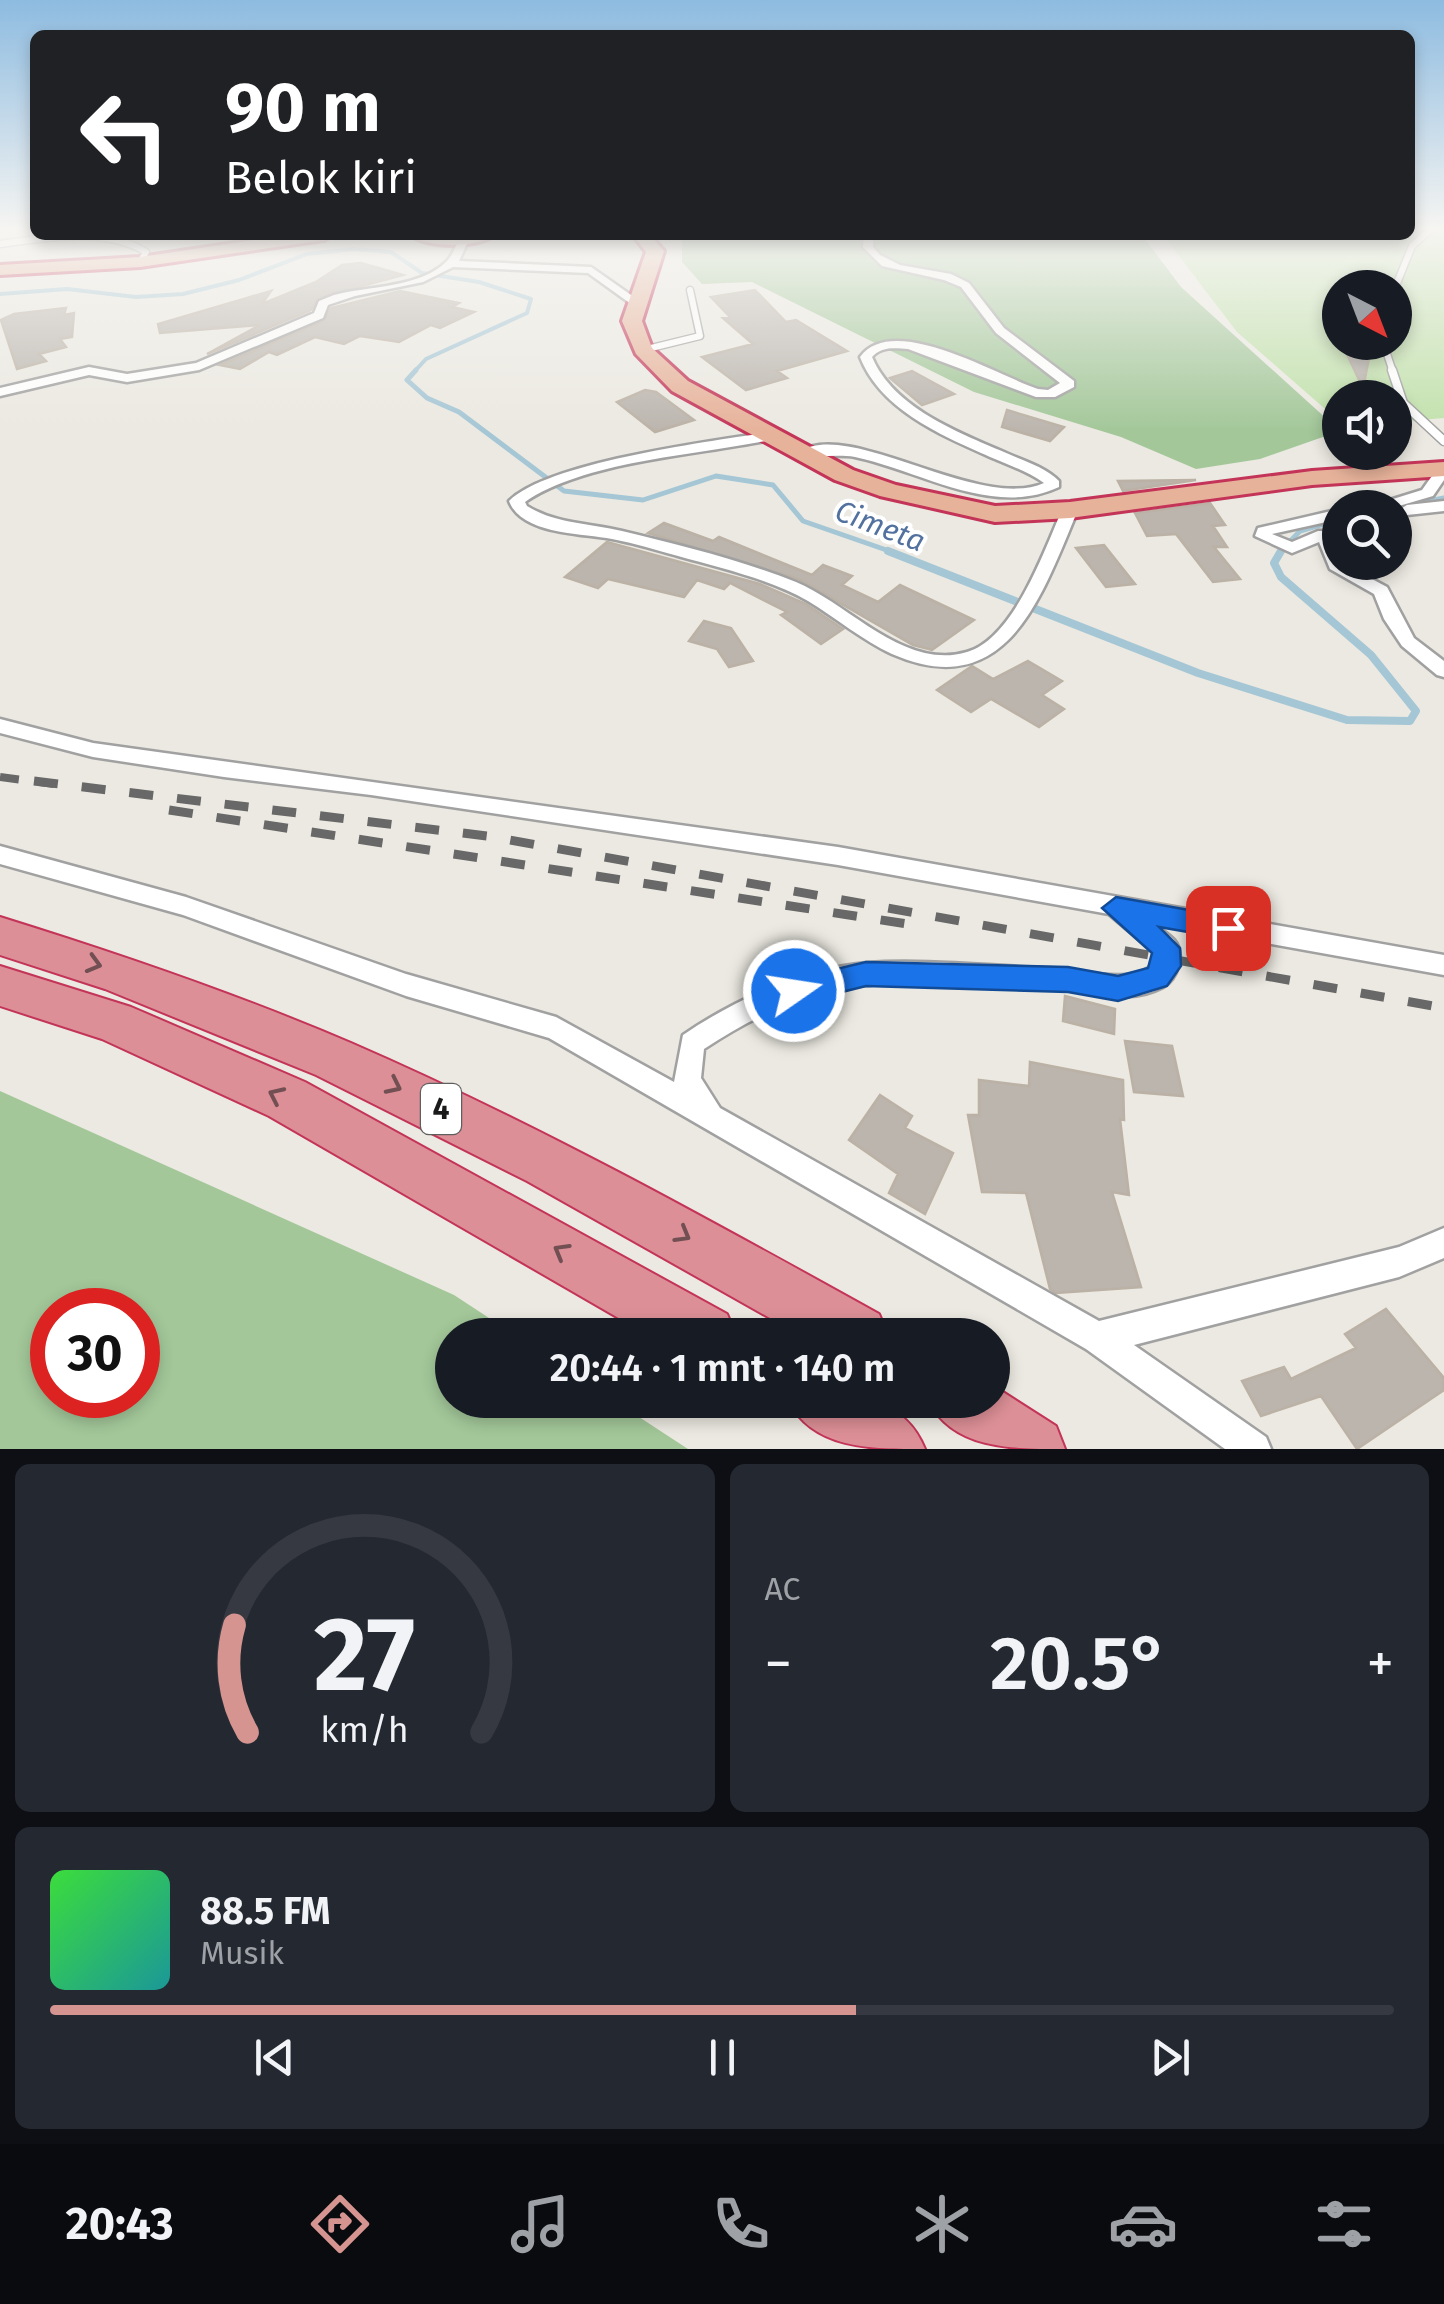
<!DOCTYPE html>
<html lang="id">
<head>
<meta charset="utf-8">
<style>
  body { margin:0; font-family:"Fira Sans",sans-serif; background:#242831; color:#f1f3f6; height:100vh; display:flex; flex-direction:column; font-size:38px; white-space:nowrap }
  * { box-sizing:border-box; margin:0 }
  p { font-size:32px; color:#9ea1a6 }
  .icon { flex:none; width:55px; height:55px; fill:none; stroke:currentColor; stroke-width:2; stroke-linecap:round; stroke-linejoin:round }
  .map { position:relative; height:1449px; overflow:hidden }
  .side { display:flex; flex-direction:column; gap:15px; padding:15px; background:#0d0f14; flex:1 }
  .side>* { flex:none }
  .hud { position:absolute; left:30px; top:30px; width:1385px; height:210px; border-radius:15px; box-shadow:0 5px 15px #0003; background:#202124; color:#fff; overflow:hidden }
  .needle { width:65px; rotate:138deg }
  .controls { position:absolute; left:1322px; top:270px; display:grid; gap:20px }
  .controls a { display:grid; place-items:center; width:90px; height:90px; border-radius:50%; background:#171b24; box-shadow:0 5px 15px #0003; font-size:50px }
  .speed { position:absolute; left:30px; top:1288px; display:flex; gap:20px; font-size:50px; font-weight:700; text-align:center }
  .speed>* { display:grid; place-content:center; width:130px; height:130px; border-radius:50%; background:#171b24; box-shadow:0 5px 15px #0003; line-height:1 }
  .speed .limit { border:15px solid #d22; background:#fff; color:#111 }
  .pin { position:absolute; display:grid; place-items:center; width:85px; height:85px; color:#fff; margin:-42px; border-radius:20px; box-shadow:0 5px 15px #0006 }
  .me { position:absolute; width:110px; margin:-55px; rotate:77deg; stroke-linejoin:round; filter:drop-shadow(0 0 8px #0008) }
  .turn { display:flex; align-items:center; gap:35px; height:210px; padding:0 30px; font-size:45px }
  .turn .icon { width:130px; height:130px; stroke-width:2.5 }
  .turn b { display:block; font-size:70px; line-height:85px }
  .big { font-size:75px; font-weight:600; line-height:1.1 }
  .side .widget { flex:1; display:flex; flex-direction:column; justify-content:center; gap:15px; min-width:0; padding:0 35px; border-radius:15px; background:#242831 }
  .side .dial { align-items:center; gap:0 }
  .dial svg { height:260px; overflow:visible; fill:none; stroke:#363941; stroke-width:7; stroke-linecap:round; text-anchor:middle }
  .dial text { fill:#f1f3f6; stroke:none }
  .song { display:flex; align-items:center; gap:30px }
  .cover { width:120px; height:120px; border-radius:15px; background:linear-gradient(135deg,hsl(120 70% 55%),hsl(180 70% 35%)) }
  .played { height:10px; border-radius:5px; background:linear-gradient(90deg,#d59490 60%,#363941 60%) }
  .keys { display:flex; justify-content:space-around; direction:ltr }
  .heat { display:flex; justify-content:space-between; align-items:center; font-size:55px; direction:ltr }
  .side .tiles { flex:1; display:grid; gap:15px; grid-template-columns:1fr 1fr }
  .widget:last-child { grid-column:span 2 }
  .trip { position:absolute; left:435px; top:1318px; width:575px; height:100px; border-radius:50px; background:#171b24; box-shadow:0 5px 15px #0003; font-weight:600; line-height:100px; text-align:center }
  .tabs { display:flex; height:160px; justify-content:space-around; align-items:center; background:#090b0e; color:#9ea1a6 }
  .tabs .icon { width:70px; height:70px }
  .tabs .selected { color:#d59490 }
  .tabs b { font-size:45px; color:#f1f3f6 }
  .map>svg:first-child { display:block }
  .grass { fill:#c1e1ab; fill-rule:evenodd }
  .forest { fill:#a3c799; fill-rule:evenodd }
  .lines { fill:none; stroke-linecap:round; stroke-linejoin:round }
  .stream-far2 { stroke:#a5c6d5; stroke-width:4 }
  .stream-far1 { stroke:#a5c6d5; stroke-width:5 }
  .stream { stroke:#a5c6d5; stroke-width:8 }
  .building { fill:#bbb5ae; stroke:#bbb1a5; stroke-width:2.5 }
  .service-far1-casing { stroke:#a1a1a1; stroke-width:9 }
  .service-casing { stroke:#a1a1a1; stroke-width:11 }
  .minor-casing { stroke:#a1a1a1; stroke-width:5 }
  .trunk-casing { stroke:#c33458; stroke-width:6 }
  .motorway-casing { stroke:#c33458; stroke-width:4 }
  .service-far1 { stroke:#fff; stroke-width:6 }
  .service { stroke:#fff; stroke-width:8 }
  .minor { fill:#fff; fill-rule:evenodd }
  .trunk { fill:#e7b29a; fill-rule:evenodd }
  .motorway { fill:#dc8f96; fill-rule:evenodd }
  .rail-far1 { stroke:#686868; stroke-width:8; stroke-dasharray:19 19; stroke-linecap:butt }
  .rail { stroke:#686868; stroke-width:9; stroke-dasharray:24 24; stroke-linecap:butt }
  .oneway { stroke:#714f52 }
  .route { fill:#1a73e8; stroke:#114b97; stroke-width:2.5 }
  .labels { text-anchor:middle; stroke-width:8; stroke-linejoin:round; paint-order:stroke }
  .far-water-label { font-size:30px; font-style:italic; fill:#52719f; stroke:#fff }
  .shield { fill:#fff; stroke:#5f5f5f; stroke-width:2.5 }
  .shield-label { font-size:30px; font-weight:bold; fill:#1a1a1a }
</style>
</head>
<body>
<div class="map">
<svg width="1444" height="1449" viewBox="0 0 1444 1449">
  <rect width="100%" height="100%" fill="#ebe9e1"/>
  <path class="grass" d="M 1410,229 L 1444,229 L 1444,418 L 1395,422 L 1395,398 L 1340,398 L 1340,422 L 1237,332 L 1163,235 L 1410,235 ZM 1340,288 L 1395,288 L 1395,342 L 1340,342 Z"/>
  <path class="forest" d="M 682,235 L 1142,235 L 1181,287 L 1340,431 L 1260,459 L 1196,469 L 1121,437 L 974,392 L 752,282 L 702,284 L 682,262 Z
    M 0,1091 L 454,1295 L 515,1335 L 452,1335 L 452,1400 L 613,1400 L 688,1449 L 0,1449 ZM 52,1310 L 138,1310 L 138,1395 L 52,1395 Z"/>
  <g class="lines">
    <path class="stream-far2" d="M 0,294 L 67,289 L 136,297 L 183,294 L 239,280 L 307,254 L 353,249 L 391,252 L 422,273 L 479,282 L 531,299 L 527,313 L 426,359 L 414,372"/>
    <path class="stream-far1" d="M 416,370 L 407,380 L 427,398 L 459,412 L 564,491 L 643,500 L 716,476 L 773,485 L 803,521 L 895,553
      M 1396,507 L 1444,498
      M 1279,553 L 1300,531 L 1340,519"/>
    <path class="stream" d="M 888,551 L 1198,673 L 1347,720 L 1410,721 L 1416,711 L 1371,655 L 1281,577 L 1274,563 L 1281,551"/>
  </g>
  <path class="building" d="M 361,263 L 403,275 L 318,298 L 311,310 L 207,354 L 260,325 L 160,333 L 158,324 L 271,291 L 262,304 L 316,282 L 342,265 Z
    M 755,290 L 786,322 L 796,320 L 847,351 L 777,371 L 787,378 L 746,390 L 702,357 L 753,344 L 723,318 L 730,317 L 711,297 Z
    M 400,291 L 459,303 L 452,307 L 474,312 L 440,328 L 431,325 L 399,342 L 360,336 L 344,344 L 315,337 L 277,355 L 269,352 L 240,369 L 220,365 L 324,321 L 331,308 Z
    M 66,308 L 64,315 L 74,313 L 72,337 L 60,339 L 66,347 L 39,354 L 46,361 L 17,369 L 1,320 L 14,314 Z
    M 1344,348 L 1370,353 L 1363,388 Z
    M 912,371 L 954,394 L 922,405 L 890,378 Z
    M 645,390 L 656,392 L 694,420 L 655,432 L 617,402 Z
    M 1007,410 L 1064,427 L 1050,441 L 1002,427 Z
    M 1196,480 L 1123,491 L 1118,481 Z
    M 1210,503 L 1225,525 L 1213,526 L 1227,547 L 1214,547 L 1240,579 L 1213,582 L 1176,534 L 1147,536 L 1135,513 Z
    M 664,523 L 713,541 L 719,537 L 812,575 L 823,565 L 852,576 L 842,585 L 878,602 L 900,585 L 974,620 L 932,650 L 913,645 L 798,579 L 648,533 Z
    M 607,542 L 760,584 L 806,604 L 843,629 L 821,644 L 781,615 L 787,612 L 730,583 L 724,589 L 697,580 L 684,597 L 608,579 L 598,588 L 565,577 Z
    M 1104,545 L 1135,584 L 1106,587 L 1076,548 Z
    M 704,621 L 731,628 L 753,661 L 729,667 L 717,649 L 689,641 Z
    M 1028,661 L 1062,681 L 1042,695 L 1064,709 L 1039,727 L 991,699 L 971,712 L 937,690 L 972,666 L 993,679 Z
    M 1065,996 L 1115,1009 L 1114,1034 L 1063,1021 Z
    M 1125,1041 L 1172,1046 L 1183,1096 L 1134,1092 Z
    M 1030,1062 L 1123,1080 L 1124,1120 L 1120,1119 L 1129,1195 L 1112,1192 L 1141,1287 L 1056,1293 L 1050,1289 L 1026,1193 L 982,1192 L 968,1115 L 979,1115 L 979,1080 L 1029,1086 Z
    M 880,1095 L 912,1116 L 905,1128 L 953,1153 L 925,1214 L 889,1193 L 898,1174 L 849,1140 Z
    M 1386,1309 L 1444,1378 L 1444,1390 L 1357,1449 L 1321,1396 L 1261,1416 L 1242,1381 L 1284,1367 L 1291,1379 L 1356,1348 L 1345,1334 Z"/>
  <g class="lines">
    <g class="service-far1-casing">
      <path id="service-far1" d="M 0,244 C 45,238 105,227 146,252 L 140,262
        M 1395,288 L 1412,246 L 1431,229
        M 1383,342 L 1393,372
        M 643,350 L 700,336 L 690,290"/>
    </g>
    <g class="service-casing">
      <path id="service" d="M 1392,370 L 1403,403 L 1444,441"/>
    </g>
    <g class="minor-casing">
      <path id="minor" d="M 864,235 L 874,235 L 873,247 L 880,255 L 900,265 L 951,274 L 969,283 L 1004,328 L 1074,381 L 1074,387 L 1055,397 L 1036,397 L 908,349 C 896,348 881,346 872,357 C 893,407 957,432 1004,452 C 1023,461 1044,466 1059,481 L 1059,487 C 993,518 921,471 855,457 C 837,454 819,458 801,455 L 799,452 C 849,418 979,512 1044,483 C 1029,472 1011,466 995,459 C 945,437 881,411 860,357 C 893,312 996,375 1038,389 L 1048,390 L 1060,383 L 996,333 L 961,287 L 944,280 L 882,266 L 863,247 Z
        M 464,236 L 469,239 L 459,261 L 591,267 L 641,302 L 631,304 L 588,273 L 453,267 L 423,282 L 355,296 L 328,305 L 323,318 L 199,370 L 127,382 L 89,375 L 0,396 L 0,388 L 89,367 L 127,374 L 196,363 L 314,313 L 319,301 L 334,295 C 367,286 421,288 447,261 C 455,253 455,242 464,236 Z
        M 770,432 L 777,436 L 775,439 C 702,455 586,460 525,502 L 527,506 C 556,524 589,523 622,531 C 680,545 741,560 796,582 C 849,604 905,671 967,652 C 1014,638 1044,551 1062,510 L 1070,505 L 1078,510 C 1042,594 1008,705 892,654 C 862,640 836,618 808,601 C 769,579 721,568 678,556 C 656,550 634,543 612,539 C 582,533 522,535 509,501 C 548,462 712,441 770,432 Z
        M 1444,465 L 1444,480 L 1433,496 L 1392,508 L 1364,508 L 1422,490 L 1439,466 Z
        M 1444,501 L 1444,511 L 1407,515 L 1399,510 L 1407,505 Z
        M 1340,509 L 1340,519 L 1272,534 L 1292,542 L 1318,531 L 1330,531 L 1340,554 L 1340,562 L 1387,587 L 1414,638 L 1444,661 L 1444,677 L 1437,675 L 1402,646 L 1384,619 L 1374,594 L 1330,569 L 1319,542 L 1292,553 L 1255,536 L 1258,528 Z
        M 0,719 L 93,743 L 838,847 L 1444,955 L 1444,975 L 1150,922 C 1157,927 1168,933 1174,940 C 1186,954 1177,979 1163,987 C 1128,1005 1100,992 1066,990 C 1033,987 999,988 966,987 C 934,986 899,981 866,985 C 808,990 752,1017 704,1049 L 701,1078 L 720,1108 L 1099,1321 L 1399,1247 L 1444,1228 L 1444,1258 L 1399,1277 L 1134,1345 L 1266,1437 L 1271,1449 L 1225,1449 L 1086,1349 L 549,1038 L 406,996 L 183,915 L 0,864 L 0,846 L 186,897 L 406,974 L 556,1017 L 674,1082 L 683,1035 C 734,1000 804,968 867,963 C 922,959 989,966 1044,968 C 1074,968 1134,988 1155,962 L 1154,952 L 1109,914 L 838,865 L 371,795 L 224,777 L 93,757 L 0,733 Z"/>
    </g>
    <g class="trunk-casing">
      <path id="trunk" d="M 289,235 L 332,235 L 324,240 L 140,267 L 0,275 L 0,265 L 140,257 Z
        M 411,235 L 494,235 C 476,248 429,248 411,235 Z
        M 633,235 L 650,235 L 664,251 L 642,321 L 652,348 L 688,381 L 853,470 L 896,485 L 995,506 L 1070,502 L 1312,471 L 1444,462 L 1444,476 L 1312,485 L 1070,518 L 995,522 L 880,496 L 835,480 L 672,391 L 636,354 L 622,321 L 646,252 Z"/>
    </g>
    <g class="motorway-casing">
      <path id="motorway" d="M 0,917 C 119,954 236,994 351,1043 C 533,1122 706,1218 879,1314 L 888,1335 L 800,1335 L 527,1181 L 316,1075 L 105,989 L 0,955 Z
        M 0,966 L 131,1007 L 305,1082 L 727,1314 L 736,1335 L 648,1335 L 269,1116 L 102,1039 L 0,1006 Z
        M 992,1385 L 1056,1426 L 1065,1449 C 1010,1449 953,1449 928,1400 L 992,1400 Z
        M 788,1400 C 843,1400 900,1388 925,1449 C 870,1449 813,1449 788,1400 Z"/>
    </g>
    <use href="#service-far1" class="service-far1"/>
    <use href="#service" class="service"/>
    <use href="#minor" class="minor"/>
    <use href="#trunk" class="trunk"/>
    <use href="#motorway" class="motorway"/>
    <path class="rail-far1" d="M 0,777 L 54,784"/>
    <path class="rail" d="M 34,781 L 487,836 L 1444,1008
      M 169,810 L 920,926"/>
  </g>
  <defs><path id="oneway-chevron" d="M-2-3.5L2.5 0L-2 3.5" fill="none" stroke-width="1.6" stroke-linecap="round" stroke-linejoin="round" transform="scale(2.5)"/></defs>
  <g class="oneway">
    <use href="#oneway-chevron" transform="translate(94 964) rotate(16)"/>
    <use href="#oneway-chevron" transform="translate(394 1086) rotate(26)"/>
    <use href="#oneway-chevron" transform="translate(276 1095) rotate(-155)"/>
    <use href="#oneway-chevron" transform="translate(683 1235) rotate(30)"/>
    <use href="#oneway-chevron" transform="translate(561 1251) rotate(-150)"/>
  </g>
  <linearGradient id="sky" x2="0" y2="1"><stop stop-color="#8dbbe0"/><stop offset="0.53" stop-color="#f6f5f2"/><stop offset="1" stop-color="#f6f5f2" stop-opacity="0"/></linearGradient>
  <rect width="1444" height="432" fill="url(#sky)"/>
  <path class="route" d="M 1116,897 L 1228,917 L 1237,920 L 1241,928 L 1237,936 L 1228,939 L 1159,927 L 1180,948 L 1181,966 L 1167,986 L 1118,1001 L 1068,992 L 866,986 L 794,1004 L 783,1000 L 779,991 L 783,983 L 794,979 L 866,962 L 1068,967 L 1118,976 L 1148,968 L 1152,953 L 1102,908 Z"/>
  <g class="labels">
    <g class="far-water-label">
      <text transform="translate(880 526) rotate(21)" y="10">Cimeta</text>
    </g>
    <rect class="shield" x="421" y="1084" width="40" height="50" rx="8"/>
    <g class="shield-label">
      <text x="441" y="1119">4</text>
    </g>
  </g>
</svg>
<div class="controls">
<a><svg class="needle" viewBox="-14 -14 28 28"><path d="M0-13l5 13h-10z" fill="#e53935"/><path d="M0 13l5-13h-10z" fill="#9ea1a6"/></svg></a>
<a><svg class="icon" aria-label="sound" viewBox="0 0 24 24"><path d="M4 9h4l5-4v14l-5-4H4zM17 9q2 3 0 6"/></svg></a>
<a><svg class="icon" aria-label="search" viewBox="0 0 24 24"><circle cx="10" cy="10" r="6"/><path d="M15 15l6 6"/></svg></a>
</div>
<div class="speed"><div class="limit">30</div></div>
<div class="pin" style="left:1228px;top:928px;background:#d93025"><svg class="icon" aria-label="arrive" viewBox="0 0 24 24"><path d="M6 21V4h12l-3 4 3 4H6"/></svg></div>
<svg class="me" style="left:794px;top:991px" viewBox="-20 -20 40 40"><circle r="17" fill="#1a73e8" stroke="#fff" stroke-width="3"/><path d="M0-11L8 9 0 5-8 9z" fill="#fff"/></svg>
<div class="trip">20:44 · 1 mnt · 140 m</div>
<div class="hud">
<div class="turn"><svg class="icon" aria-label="left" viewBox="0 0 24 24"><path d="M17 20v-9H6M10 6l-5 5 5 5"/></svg><div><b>90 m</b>Belok kiri</div></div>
</div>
</div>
<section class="side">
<div class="tiles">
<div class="widget dial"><svg viewBox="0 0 100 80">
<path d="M14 69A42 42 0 1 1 86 69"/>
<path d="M14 69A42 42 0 0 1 10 36" stroke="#d59490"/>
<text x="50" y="56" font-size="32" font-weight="700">27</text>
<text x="50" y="72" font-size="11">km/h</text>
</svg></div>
<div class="widget"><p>AC</p>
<div class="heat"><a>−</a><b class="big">20.5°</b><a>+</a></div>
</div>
<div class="widget">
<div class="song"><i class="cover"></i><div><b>88.5 FM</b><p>Musik</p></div></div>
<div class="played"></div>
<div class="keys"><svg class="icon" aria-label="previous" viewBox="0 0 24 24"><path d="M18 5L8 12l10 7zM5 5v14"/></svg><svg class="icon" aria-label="pause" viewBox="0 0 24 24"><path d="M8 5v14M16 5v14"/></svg><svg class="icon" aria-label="next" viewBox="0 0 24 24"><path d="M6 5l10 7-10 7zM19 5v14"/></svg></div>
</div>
</div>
</section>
<nav class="tabs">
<b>20:43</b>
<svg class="icon selected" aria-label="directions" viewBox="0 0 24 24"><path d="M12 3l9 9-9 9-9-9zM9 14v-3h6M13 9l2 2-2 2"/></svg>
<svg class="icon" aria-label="music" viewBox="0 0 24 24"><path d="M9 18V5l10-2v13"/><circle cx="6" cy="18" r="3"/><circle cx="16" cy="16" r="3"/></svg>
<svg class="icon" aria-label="phone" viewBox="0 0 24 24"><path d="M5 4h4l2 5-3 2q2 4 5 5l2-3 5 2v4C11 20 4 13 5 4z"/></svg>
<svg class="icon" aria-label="climate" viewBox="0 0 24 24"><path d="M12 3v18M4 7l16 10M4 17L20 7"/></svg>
<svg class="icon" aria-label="car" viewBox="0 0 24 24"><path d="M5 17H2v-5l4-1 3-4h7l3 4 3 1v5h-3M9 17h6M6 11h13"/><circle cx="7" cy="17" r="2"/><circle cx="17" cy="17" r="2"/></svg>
<svg class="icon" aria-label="filters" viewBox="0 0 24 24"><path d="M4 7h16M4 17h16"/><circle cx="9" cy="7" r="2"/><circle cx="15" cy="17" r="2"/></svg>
</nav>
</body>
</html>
